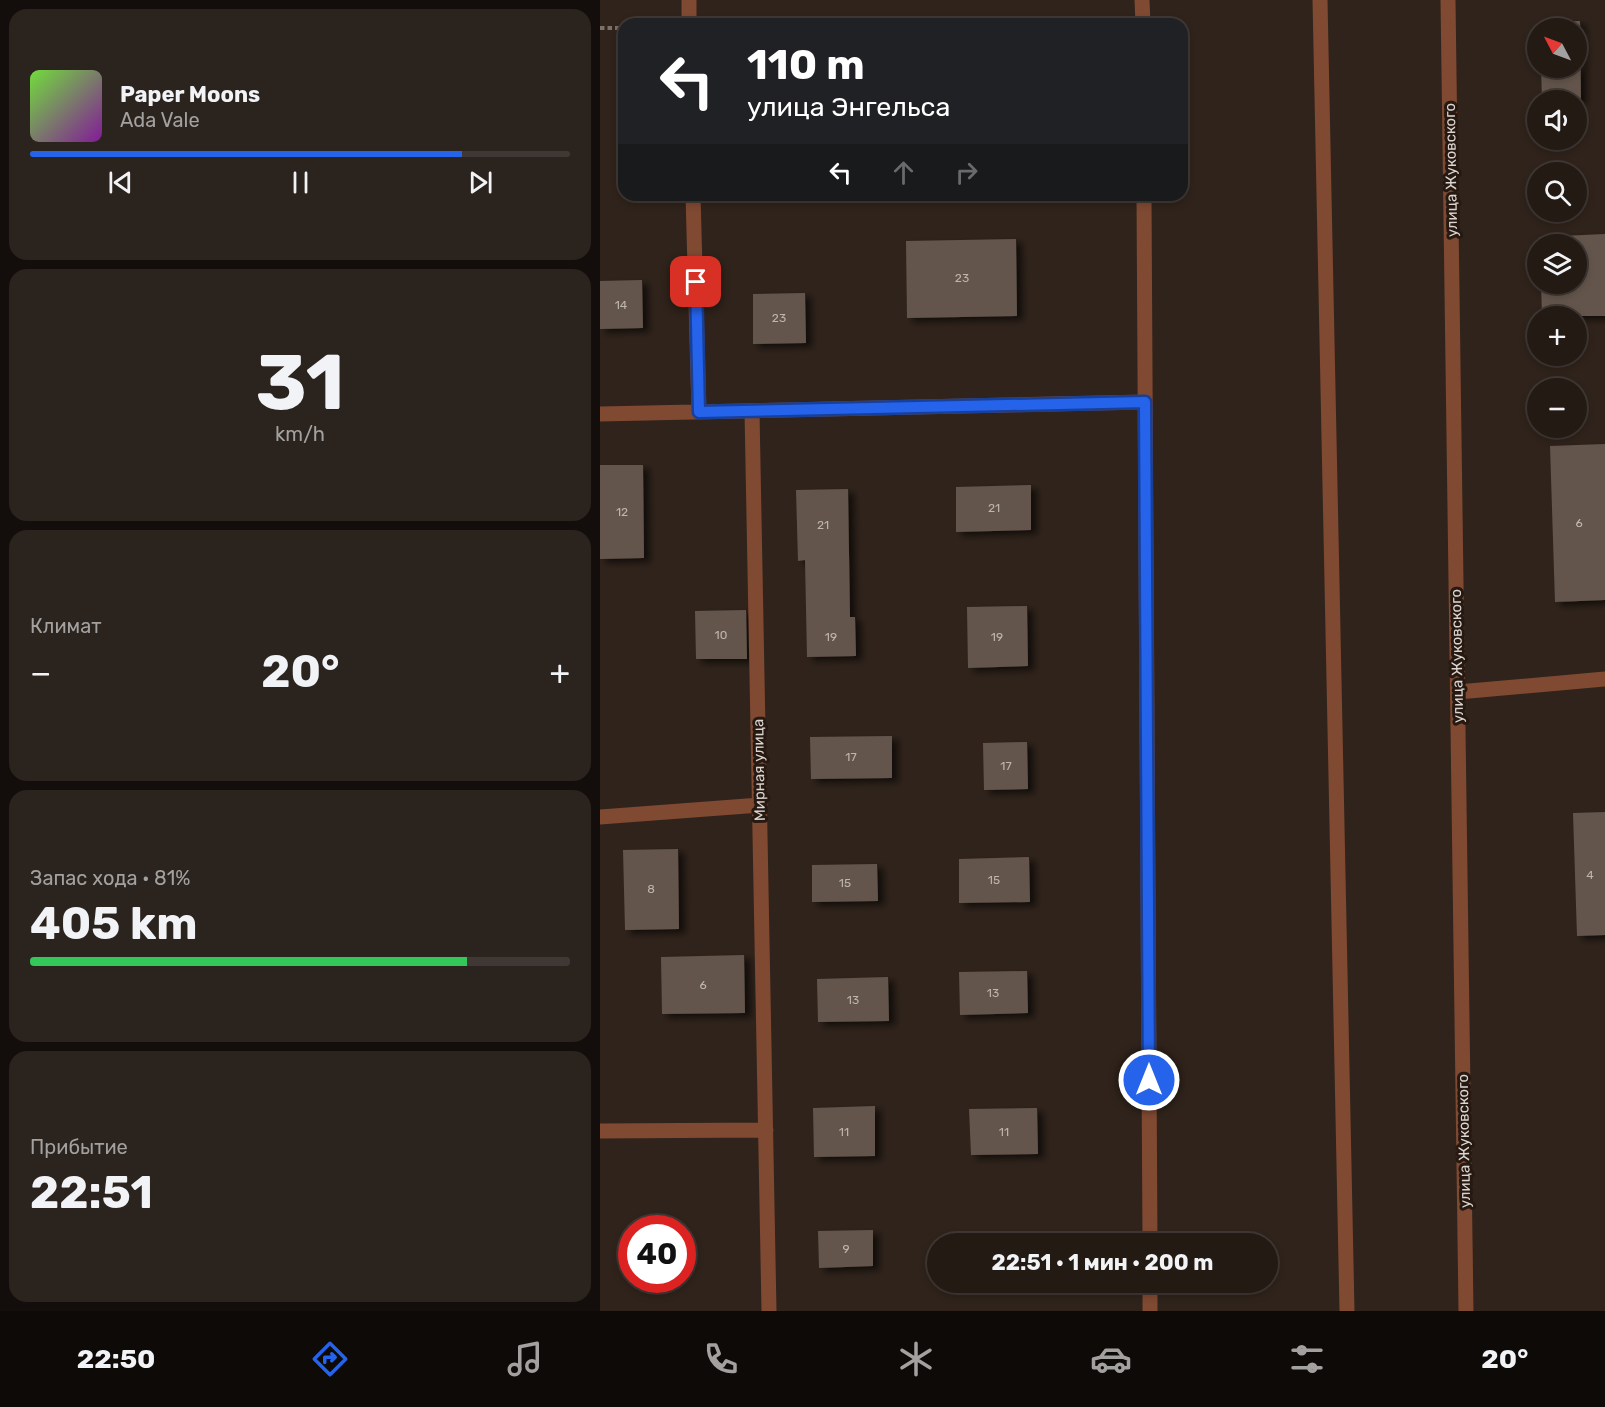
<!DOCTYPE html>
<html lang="ru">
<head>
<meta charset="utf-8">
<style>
  body { margin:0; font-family:Rubik,sans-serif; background:#2b231d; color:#f1f3f6; height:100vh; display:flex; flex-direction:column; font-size:22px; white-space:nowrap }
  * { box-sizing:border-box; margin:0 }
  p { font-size:20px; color:#a3a1a0 }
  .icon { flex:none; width:33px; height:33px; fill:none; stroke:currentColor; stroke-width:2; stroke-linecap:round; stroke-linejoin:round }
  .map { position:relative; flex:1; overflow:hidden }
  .side { display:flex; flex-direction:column; gap:9px; padding:9px; background:#130e0b; width:600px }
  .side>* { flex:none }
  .banner { position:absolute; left:18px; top:18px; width:570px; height:183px; border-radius:18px; box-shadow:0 3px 9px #0003,0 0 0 2px #403834; background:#202124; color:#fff; overflow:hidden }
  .needle { width:39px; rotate:311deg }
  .fabs { position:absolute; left:927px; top:18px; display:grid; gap:12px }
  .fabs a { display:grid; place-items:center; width:60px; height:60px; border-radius:50%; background:#231a14; box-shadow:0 3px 9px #0003,0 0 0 2px #403834; font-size:30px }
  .speed { position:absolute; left:18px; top:1215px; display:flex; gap:12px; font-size:30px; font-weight:700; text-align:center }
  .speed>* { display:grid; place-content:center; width:78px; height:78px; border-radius:50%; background:#231a14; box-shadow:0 3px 9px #0003,0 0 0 2px #403834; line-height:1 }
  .speed .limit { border:9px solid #d22; background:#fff; color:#111 }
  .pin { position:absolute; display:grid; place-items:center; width:51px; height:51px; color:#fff; margin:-26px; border-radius:12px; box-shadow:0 3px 9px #0006 }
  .me { position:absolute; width:66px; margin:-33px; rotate:0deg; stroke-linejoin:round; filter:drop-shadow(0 0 4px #0008) }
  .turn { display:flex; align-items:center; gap:21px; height:126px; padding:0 30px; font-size:27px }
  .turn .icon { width:78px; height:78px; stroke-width:2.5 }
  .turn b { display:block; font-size:42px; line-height:51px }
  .lanes { display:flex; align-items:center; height:57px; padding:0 30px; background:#0003; justify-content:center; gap:30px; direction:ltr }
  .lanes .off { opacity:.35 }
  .big { font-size:45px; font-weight:700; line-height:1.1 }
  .side .card { flex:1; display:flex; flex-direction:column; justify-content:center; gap:9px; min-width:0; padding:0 21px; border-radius:18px; background:#2b231d }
  .side .dial { align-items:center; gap:0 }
  .dial b { font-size:78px; line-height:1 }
  .song { display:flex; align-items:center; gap:18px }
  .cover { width:72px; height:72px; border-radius:9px; background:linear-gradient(135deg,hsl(100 70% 55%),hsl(290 70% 35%)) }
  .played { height:6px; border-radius:3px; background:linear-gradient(90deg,#2563eb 80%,#403834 80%) }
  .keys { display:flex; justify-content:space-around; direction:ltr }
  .heat { display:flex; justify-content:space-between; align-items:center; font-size:33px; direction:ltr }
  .charge { height:9px; border-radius:4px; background:linear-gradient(90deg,#34c759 81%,#403834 0) }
  .trip { position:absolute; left:327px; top:1233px; width:351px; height:60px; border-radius:30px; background:#231a14; box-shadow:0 3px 9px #0003,0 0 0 2px #403834; font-weight:700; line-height:60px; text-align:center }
  .tab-bar { display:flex; height:96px; justify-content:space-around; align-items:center; background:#0e0a08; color:#a3a1a0 }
  .tab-bar .icon { width:42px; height:42px }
  .tab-bar .current { color:#2563eb }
  .tab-bar b { font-size:27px; color:#f1f3f6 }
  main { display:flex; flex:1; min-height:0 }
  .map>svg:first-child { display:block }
  .building { fill:#63554c; filter:url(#shadow) }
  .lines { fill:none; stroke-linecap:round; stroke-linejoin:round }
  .path { stroke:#7b716a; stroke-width:4; stroke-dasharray:4.5 3; stroke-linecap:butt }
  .minor { stroke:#7f4932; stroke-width:15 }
  .route-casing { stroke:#184099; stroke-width:15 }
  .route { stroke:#2563eb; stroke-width:10 }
  .labels { text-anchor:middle; stroke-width:6; stroke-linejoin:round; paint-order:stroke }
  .number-label { font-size:12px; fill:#beb5af }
  .street-label { font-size:15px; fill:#ddd5d0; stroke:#251912 }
</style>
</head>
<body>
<main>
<section class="side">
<div class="card">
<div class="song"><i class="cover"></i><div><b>Paper Moons</b><p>Ada Vale</p></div></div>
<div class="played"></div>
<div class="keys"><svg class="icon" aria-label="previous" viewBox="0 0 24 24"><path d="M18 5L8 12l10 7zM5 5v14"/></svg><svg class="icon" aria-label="pause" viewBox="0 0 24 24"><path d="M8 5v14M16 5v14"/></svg><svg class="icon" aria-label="next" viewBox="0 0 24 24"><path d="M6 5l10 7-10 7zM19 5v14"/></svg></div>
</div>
<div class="card dial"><b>31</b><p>km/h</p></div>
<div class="card"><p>Климат</p>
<div class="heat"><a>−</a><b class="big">20°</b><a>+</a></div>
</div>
<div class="card"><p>Запас хода · 81%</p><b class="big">405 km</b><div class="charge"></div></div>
<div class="card"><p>Прибытие</p><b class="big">22:51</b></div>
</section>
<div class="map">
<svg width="1005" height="1311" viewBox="0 0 1005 1311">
  <defs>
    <filter id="shadow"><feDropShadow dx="6" dy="4" stdDeviation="3" flood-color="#0009"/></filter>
  </defs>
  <rect width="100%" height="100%" fill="#2f231b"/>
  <path class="building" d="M 980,21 L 981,100 L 942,100 L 941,68 L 976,68 L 976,28 L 941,28 L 941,22 Z
    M 1005,234 L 1005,316 L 942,316 L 941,284 L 976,284 L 976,244 L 939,244 L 939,237 Z
    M 416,239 L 417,316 L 307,318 L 306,241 Z
    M 42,280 L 43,328 L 0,329 L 0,281 Z
    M 205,293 L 206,343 L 153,344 L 153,294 Z
    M 1005,444 L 1005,600 L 955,602 L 950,446 Z
    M 0,465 L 43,465 L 44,558 L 0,559 Z
    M 431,485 L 431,530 L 356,532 L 356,487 Z
    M 248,489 L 250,617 L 255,617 L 256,656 L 207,657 L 205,560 L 198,561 L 196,490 Z
    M 427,606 L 428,666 L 368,668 L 367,607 Z
    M 146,610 L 147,659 L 96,659 L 95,611 Z
    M 292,736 L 292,778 L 211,779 L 210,737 Z
    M 427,742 L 428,789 L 384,790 L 383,743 Z
    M 1005,812 L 1005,935 L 977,936 L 973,813 Z
    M 78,849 L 79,929 L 25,930 L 23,850 Z
    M 429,857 L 430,902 L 359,903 L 359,859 Z
    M 277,864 L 278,901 L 212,902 L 212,865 Z
    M 144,955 L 145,1013 L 62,1014 L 61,957 Z
    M 427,971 L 428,1013 L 360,1015 L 359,972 Z
    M 288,977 L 289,1021 L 218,1022 L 217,979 Z
    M 275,1106 L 275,1156 L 214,1157 L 213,1108 Z
    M 437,1108 L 438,1154 L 371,1155 L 369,1109 Z
    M 273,1230 L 273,1266 L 219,1268 L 218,1231 Z"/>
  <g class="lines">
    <path class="path" d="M 0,28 L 24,28"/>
    <path class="minor" d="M 89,0 L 89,24
      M 542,0 L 543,24
      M 720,0 L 747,1311
      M 848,0 L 866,1311
      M 93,195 L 99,412
      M 544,195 L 550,1244
      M 152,411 L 169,1311
      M 0,414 L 545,402
      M 858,692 L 1005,679
      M 0,817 L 160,805
      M 0,1131 L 166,1130
      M 550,1282 L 550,1311"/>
  </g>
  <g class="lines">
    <g class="route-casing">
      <path id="route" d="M 96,282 L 99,412 L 545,402 L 549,1080"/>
    </g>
    <use href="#route" class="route"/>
  </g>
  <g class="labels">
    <g class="number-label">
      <text x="362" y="282">23</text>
      <text x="21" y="309">14</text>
      <text x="179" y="322">23</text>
      <text x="394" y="512">21</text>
      <text x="22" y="516">12</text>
      <text x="979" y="527">6</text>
      <text x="223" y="529">21</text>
      <text x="121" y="639">10</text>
      <text x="231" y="641">19</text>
      <text x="397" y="641">19</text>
      <text x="251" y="761">17</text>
      <text x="406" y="770">17</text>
      <text x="990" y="879">4</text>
      <text x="394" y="884">15</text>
      <text x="245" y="887">15</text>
      <text x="51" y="893">8</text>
      <text x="103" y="989">6</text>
      <text x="393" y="997">13</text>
      <text x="253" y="1004">13</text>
      <text x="244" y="1136">11</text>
      <text x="404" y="1136">11</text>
      <text x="246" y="1253">9</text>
    </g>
    <g class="street-label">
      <text transform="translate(851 170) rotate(-91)" y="5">улица Жуковского</text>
      <text transform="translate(857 656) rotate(-91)" y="5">улица Жуковского</text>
      <text transform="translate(159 770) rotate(-91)" y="5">Мирная улица</text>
      <text transform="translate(864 1141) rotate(-91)" y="5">улица Жуковского</text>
    </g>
  </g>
</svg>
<div class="fabs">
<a><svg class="needle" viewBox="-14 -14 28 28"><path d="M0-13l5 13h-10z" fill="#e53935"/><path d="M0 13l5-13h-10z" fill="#a3a1a0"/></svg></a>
<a><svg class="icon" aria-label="sound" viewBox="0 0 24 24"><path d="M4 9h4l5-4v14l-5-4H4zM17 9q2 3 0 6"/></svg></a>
<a><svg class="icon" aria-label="search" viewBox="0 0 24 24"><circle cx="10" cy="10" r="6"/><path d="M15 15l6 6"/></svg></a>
<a><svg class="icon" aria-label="layers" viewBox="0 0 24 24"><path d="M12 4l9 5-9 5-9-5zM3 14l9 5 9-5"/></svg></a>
<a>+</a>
<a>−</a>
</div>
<div class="speed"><div class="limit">40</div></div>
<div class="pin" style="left:96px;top:282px;background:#d93025"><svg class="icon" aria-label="arrive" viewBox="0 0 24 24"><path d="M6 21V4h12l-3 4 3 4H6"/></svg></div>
<svg class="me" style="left:549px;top:1080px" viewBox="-20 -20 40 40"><circle r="17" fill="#2563eb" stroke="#fff" stroke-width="3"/><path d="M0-11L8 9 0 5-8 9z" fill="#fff"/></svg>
<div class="trip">22:51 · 1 мин · 200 m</div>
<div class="banner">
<div class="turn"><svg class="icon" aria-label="left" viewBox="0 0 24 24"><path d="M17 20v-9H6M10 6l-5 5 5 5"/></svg><div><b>110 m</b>улица Энгельса</div></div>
<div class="lanes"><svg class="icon" aria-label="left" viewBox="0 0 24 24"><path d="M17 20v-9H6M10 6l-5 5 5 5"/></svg><svg class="icon off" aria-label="ahead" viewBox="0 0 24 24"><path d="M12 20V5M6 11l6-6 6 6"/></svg><svg class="icon off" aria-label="right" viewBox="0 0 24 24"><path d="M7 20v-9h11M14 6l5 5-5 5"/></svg></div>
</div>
</div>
</main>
<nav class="tab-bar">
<b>22:50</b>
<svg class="icon current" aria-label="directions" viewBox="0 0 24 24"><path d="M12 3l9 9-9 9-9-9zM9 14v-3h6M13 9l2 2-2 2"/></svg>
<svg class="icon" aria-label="music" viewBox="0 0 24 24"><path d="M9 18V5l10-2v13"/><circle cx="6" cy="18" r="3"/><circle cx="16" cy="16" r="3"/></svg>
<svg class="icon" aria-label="phone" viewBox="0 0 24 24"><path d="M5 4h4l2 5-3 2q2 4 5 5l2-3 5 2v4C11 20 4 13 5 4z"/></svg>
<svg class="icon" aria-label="climate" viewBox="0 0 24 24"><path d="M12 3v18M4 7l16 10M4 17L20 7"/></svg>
<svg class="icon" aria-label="car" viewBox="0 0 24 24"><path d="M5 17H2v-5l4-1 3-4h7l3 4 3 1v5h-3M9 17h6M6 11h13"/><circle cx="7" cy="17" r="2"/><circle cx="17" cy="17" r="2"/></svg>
<svg class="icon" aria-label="filters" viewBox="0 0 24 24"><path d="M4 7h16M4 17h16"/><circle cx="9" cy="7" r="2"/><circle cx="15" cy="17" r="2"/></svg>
<b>20°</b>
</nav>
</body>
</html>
